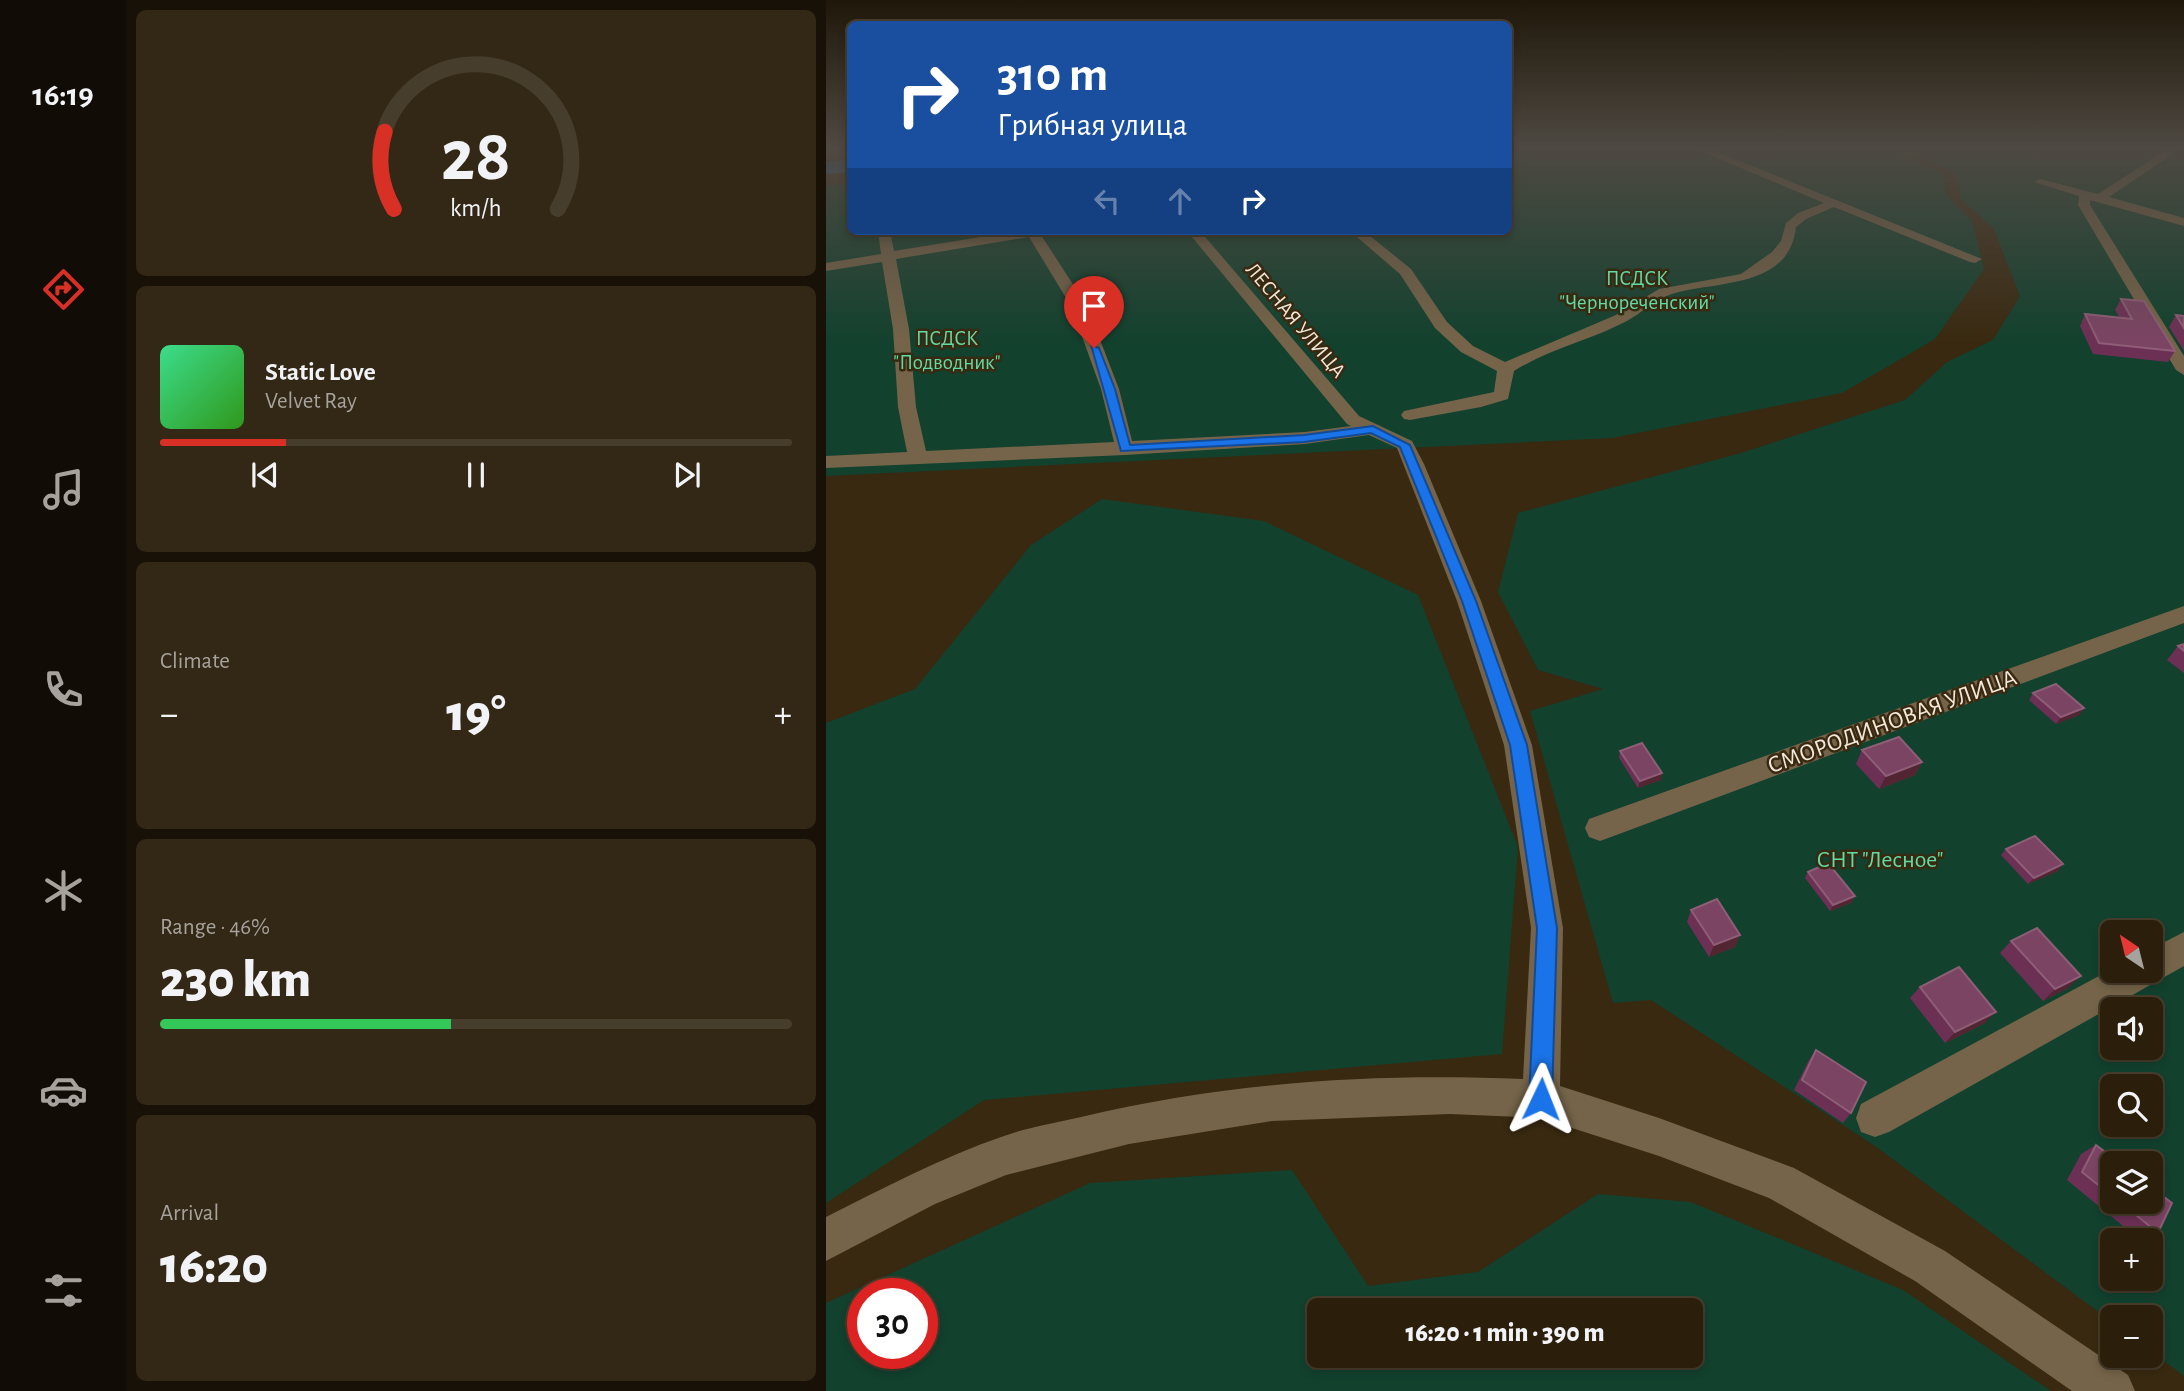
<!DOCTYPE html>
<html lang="en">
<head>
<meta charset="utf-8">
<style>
  body { margin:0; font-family:"Alegreya Sans",sans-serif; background:#332715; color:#f1f3f6; height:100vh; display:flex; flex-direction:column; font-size:26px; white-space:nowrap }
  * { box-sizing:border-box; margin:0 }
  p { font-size:23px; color:#a6a29d }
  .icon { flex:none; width:38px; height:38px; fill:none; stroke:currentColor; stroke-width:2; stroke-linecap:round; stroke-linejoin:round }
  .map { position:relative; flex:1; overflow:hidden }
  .panel { display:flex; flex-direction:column; gap:10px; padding:10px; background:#181107; width:700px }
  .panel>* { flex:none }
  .guide { position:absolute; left:21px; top:21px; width:665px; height:214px; border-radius:10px; box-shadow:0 4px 10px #0003,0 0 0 2px #473d2d; background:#1a4fa0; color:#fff; overflow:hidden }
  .needle { width:46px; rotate:325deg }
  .fabs { position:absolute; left:1274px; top:920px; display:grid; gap:14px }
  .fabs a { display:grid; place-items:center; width:63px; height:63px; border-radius:10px; background:#2b1f0c; box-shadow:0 4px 10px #0003,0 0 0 2px #473d2d; font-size:35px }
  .speed { position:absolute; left:21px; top:1278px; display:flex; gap:14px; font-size:35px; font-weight:700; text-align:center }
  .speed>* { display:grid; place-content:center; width:91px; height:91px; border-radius:50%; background:#2b1f0c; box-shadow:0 4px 10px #0003,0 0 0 2px #473d2d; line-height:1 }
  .speed .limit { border:10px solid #d22; background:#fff; color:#111 }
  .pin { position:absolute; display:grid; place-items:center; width:60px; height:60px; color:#fff; margin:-72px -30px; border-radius:50% 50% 50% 0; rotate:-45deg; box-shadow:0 0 7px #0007 }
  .pin .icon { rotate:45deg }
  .me { position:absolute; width:77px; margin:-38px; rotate:2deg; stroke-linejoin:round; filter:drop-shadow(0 0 5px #0008) }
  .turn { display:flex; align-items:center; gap:24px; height:147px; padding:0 35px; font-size:32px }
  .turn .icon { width:91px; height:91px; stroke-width:2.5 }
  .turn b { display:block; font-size:49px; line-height:60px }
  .lanes { display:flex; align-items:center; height:66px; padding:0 35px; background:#0003; justify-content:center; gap:35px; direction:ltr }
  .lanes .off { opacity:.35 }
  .big { font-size:52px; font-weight:800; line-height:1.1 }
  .panel .card { flex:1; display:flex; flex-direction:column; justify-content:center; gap:10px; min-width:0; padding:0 24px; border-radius:10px; background:#332715 }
  .panel .dial { align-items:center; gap:0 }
  .dial svg { height:182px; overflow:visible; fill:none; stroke:#473d2d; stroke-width:7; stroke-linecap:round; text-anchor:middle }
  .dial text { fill:#f1f3f6; stroke:none }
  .song { display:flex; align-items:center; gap:21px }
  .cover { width:84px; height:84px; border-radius:10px; background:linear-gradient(135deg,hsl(150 70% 55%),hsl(110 70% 35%)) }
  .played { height:7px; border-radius:4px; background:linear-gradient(90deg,#d93025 20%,#473d2d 20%) }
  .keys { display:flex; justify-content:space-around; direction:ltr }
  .heat { display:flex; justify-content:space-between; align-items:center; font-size:38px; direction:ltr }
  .charge { height:10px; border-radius:5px; background:linear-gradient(90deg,#34c759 46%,#473d2d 0) }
  .trip { position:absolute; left:481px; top:1298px; width:396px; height:70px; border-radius:10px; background:#2b1f0c; box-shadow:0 4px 10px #0003,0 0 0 2px #473d2d; font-weight:800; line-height:70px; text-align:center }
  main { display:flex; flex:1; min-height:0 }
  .menu { display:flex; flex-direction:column; width:126px; justify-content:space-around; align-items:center; background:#110c05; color:#a6a29d }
  .menu .icon { width:49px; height:49px }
  .menu .selected { color:#d93025 }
  .menu b { font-size:32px; color:#f1f3f6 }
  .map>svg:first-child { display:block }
  .green { fill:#12412e; fill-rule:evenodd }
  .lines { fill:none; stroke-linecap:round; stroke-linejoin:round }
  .river { fill:#1f6598; fill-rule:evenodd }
  .minor { fill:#756449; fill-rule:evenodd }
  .wall { fill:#6d3055 }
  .shaded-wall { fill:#522533 }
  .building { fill:#7b4463; stroke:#8e5d76; stroke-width:2 }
  .route { fill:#1a73e8; stroke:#114b97; stroke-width:2 }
  .labels { text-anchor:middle; stroke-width:5; stroke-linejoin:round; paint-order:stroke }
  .far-park-label { font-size:21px; fill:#5edca7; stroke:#392910 }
  .far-street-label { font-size:21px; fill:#f2e8d9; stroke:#392910 }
  .street-label { font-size:24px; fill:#f2e8d9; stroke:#392910 }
  .park-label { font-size:24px; fill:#5edca7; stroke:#392910 }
</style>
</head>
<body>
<main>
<nav class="menu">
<b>16:19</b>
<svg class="icon selected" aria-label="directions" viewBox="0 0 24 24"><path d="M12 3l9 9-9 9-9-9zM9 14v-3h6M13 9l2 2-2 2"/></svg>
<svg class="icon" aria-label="music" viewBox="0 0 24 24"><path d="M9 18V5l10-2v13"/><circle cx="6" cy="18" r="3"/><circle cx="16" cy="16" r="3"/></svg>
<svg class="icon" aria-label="phone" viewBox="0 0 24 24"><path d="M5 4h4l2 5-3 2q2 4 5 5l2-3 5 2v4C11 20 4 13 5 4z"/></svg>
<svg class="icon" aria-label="climate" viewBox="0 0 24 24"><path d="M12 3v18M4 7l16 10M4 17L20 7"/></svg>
<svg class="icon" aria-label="car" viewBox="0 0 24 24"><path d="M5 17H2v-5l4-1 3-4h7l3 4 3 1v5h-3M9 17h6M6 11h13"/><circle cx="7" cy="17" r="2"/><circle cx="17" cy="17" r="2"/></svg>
<svg class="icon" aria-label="filters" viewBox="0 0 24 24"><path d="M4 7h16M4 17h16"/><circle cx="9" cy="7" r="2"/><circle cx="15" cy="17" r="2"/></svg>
</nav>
<section class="panel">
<div class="card dial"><svg viewBox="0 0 100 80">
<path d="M14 69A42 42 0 1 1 86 69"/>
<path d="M14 69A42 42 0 0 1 10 35" stroke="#d93025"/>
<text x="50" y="56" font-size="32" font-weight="700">28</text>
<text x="50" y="72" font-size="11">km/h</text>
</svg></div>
<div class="card">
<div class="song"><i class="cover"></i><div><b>Static Love</b><p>Velvet Ray</p></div></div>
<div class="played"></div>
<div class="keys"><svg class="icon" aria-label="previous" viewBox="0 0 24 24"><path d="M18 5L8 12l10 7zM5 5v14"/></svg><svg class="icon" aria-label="pause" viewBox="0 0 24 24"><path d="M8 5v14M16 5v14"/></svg><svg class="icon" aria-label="next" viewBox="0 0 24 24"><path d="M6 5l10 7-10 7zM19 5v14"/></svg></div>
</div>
<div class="card"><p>Climate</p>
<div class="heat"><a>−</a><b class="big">19°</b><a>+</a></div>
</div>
<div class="card"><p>Range · 46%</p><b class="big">230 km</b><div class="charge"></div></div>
<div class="card"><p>Arrival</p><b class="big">16:20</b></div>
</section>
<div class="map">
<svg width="1358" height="1391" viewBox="0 0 1358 1391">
  <rect width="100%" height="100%" fill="#392910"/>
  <path class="green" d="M 683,149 L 1066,149 L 1118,175 L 1120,195 L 1146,221 L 1158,269 L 1109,339 L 1016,393 L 786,438 L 0,476 L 0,186 L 24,183 L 24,231 L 682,231 Z
    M 1079,149 L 1358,149 L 1358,1376 L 1325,1351 L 1325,1318 L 1286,1318 L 1286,1322 L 1049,1146 L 825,1000 L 787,1003 L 704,711 L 777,689 L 712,670 L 672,592 L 692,513 L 915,453 L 1079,400 L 1121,362 L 1167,340 L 1194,296 L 1168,229 L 1135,199 L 1130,173 ZM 1286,933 L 1325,933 L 1325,971 L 1286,971 ZM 1286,1010 L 1325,1010 L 1325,1048 L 1286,1048 ZM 1286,1087 L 1325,1087 L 1325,1125 L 1286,1125 ZM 1286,1164 L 1325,1164 L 1325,1202 L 1286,1202 ZM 1286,1241 L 1325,1241 L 1325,1279 L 1286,1279 Z
    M 276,499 L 438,521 L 592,595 L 692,847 L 676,1054 L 158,1100 L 0,1203 L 0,723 L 89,689 L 205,545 Z
    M 466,1170 L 542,1286 L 652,1272 L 772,1194 L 865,1202 L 1077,1290 L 1225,1391 L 0,1391 L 0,1303 L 264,1183 ZM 96,1293 L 96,1353 L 37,1353 L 37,1293 ZM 494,1311 L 864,1311 L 864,1356 L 494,1356 Z"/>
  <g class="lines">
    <path class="river" d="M 24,160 L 24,172 L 0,174 L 0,162 Z"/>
    <path class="minor" d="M 870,149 L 884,149 L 1156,259 L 1149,263 L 1144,262 L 1008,207 L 980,219 L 970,227 C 963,291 886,280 843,295 C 828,301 815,313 801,321 C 765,340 723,349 688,371 L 682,399 L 655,407 L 584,420 L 578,419 L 575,415 L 578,411 L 668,392 L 671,371 L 635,352 L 609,328 L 574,274 L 524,231 L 538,231 L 585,269 L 621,322 L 647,346 L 679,362 L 790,315 L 833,289 L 915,274 L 946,252 L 955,241 L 960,223 L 972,213 L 998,203 Z
      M 1342,149 L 1354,149 L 1283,197 L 1358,218 L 1358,226 L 1264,200 L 1264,205 L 1358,356 L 1358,375 L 1350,370 L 1252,205 L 1253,196 L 1208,182 L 1214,179 L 1272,194 Z
      M 52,231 L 64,231 L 68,251 L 192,231 L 221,231 L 215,235 L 261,306 L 293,389 L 306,441 L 479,432 L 525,426 L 521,424 L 361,231 L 374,231 L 533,416 L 586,441 L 598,464 L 655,601 L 706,745 L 737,928 L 734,1086 L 833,1118 L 968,1168 L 1119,1251 L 1302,1375 L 1309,1391 L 1246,1391 L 1089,1281 L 943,1198 L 833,1156 L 715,1118 L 624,1114 L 446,1121 L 303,1144 L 180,1175 L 109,1204 L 0,1261 L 0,1217 C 58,1188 116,1157 178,1136 C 203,1127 230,1123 255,1117 C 402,1082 547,1073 697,1079 L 705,928 L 678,745 L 631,601 L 571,448 L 543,435 L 479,444 L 299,455 L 0,468 L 0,456 L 81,452 L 72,407 L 67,329 L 56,262 L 0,271 L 0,263 L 55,254 ZM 203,237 L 245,306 L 275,389 L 288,442 L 100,451 L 90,407 L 83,329 L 70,259 Z
      M 1358,606 L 1358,623 L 785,837 L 774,841 L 763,837 L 759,828 L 763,819 Z
      M 1358,932 L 1358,966 L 1063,1132 L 1049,1137 L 1035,1132 L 1030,1118 L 1035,1104 L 1286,969 L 1286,971 L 1325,971 L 1325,949 Z"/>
  </g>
  <path class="wall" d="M 1295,299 L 1349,351 L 1342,362 L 1267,354 L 1254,326 L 1259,314 L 1294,318 L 1289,310 Z
    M 1350,315 L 1358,316 L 1358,351 L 1343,327 Z
    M 1358,644 L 1358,673 L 1341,660 L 1352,646 Z
    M 1207,693 L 1258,708 L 1253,715 L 1230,724 L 1203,700 Z
    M 1036,750 L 1096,762 L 1089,775 L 1053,789 L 1030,764 Z
    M 794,751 L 835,780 L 812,788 L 793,758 Z
    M 1180,849 L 1232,871 L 1202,884 L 1175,855 Z
    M 982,872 L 1029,896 L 1025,903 L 1004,911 L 979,878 Z
    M 865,910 L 914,935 L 909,947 L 883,957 L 861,922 Z
    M 1185,941 L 1242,988 L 1217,1001 L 1174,953 Z
    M 1094,987 L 1159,1023 L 1119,1043 L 1084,998 Z
    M 990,1050 L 1025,1113 L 1017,1123 L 968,1090 L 983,1060 Z
    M 1270,1145 L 1286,1164 L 1286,1202 L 1325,1202 L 1332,1233 L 1314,1240 L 1241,1180 L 1255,1154 Z"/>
  <path class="shaded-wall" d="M 1258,708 L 1253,715 L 1230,724 L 1235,717 Z
    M 1096,762 L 1089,775 L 1053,789 L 1060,776 Z
    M 836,773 L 835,780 L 812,788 L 814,781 Z
    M 1237,864 L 1232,871 L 1202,884 L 1208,878 Z
    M 1029,896 L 1025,903 L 1004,911 L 1007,905 Z
    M 914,935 L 909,947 L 883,957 L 888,945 Z
    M 1255,976 L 1242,988 L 1217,1001 L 1229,989 Z
    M 1170,1012 L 1159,1023 L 1119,1043 L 1129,1032 Z"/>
  <path class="building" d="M 1295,299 L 1318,301 L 1349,351 L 1273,343 L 1259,314 L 1306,319 Z
    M 1350,315 L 1358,316 L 1358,328 Z
    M 1358,644 L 1358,651 L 1352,646 Z
    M 1230,684 L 1258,708 L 1235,717 L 1207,693 Z
    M 1073,737 L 1096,762 L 1060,776 L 1036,750 Z
    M 816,743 L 836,773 L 814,781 L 794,751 Z
    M 1209,836 L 1237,864 L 1208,878 L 1180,849 Z
    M 1002,863 L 1029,896 L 1007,905 L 982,872 Z
    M 891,899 L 914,935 L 888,945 L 865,910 Z
    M 1211,928 L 1255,976 L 1229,989 L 1185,941 Z
    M 1133,967 L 1170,1012 L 1129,1032 L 1094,987 Z
    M 990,1050 L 1040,1082 L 1025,1113 L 976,1080 Z
    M 1270,1145 L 1295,1164 L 1286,1164 L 1286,1196 L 1256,1172 Z
    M 1325,1187 L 1346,1203 L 1332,1233 L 1294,1202 L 1325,1202 Z"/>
  <linearGradient id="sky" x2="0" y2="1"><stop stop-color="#1f1709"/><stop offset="0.43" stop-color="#4e4942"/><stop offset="1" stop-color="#4e4942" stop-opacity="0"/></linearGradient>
  <rect width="1358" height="344" fill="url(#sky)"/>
  <path class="route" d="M 265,345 L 273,348 L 289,389 L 304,445 L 478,435 L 547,426 L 584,445 L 650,601 L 701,745 L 731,928 L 726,1099 L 723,1107 L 715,1111 L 707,1107 L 703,1099 L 711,928 L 684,745 L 636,601 L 574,447 L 545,433 L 478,442 L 295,451 Z"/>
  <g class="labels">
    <g class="far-park-label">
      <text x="811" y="285">ПСДСК<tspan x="811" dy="24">"Чернореченский"</tspan></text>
      <text x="121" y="345">ПСДСК<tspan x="121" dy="24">"Подводник"</tspan></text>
    </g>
    <g class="far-street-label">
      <text transform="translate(470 320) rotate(50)" y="7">ЛЕСНАЯ УЛИЦА</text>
    </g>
    <g class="street-label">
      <text transform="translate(1066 721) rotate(-20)" y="8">СМОРОДИНОВАЯ УЛИЦА</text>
    </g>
    <g class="park-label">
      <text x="1054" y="867">СНТ "Лесное"</text>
    </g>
  </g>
</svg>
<div class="fabs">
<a><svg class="needle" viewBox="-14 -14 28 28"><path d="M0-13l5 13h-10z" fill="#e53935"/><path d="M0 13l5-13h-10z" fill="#a6a29d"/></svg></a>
<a><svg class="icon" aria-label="sound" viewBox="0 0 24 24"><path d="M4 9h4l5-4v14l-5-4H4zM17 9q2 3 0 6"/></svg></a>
<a><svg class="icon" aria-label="search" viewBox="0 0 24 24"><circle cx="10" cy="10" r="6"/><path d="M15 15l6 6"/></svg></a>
<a><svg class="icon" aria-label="layers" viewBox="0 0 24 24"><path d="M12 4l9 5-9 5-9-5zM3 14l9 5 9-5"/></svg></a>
<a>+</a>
<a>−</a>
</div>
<div class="speed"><div class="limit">30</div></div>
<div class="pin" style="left:268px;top:348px;background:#d93025"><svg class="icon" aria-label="arrive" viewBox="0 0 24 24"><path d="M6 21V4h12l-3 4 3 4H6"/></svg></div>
<svg class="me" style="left:715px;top:1099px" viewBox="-20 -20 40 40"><path d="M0-17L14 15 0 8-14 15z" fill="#1a73e8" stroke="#fff" stroke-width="4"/></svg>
<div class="trip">16:20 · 1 min · 390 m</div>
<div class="guide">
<div class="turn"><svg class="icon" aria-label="right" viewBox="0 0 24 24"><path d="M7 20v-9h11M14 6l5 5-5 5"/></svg><div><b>310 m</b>Грибная улица</div></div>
<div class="lanes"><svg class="icon off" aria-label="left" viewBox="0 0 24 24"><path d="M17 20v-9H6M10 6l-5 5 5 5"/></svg><svg class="icon off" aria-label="ahead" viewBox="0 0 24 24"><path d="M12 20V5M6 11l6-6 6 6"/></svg><svg class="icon" aria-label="right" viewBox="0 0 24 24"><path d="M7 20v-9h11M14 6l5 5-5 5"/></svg></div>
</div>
</div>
</main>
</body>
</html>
